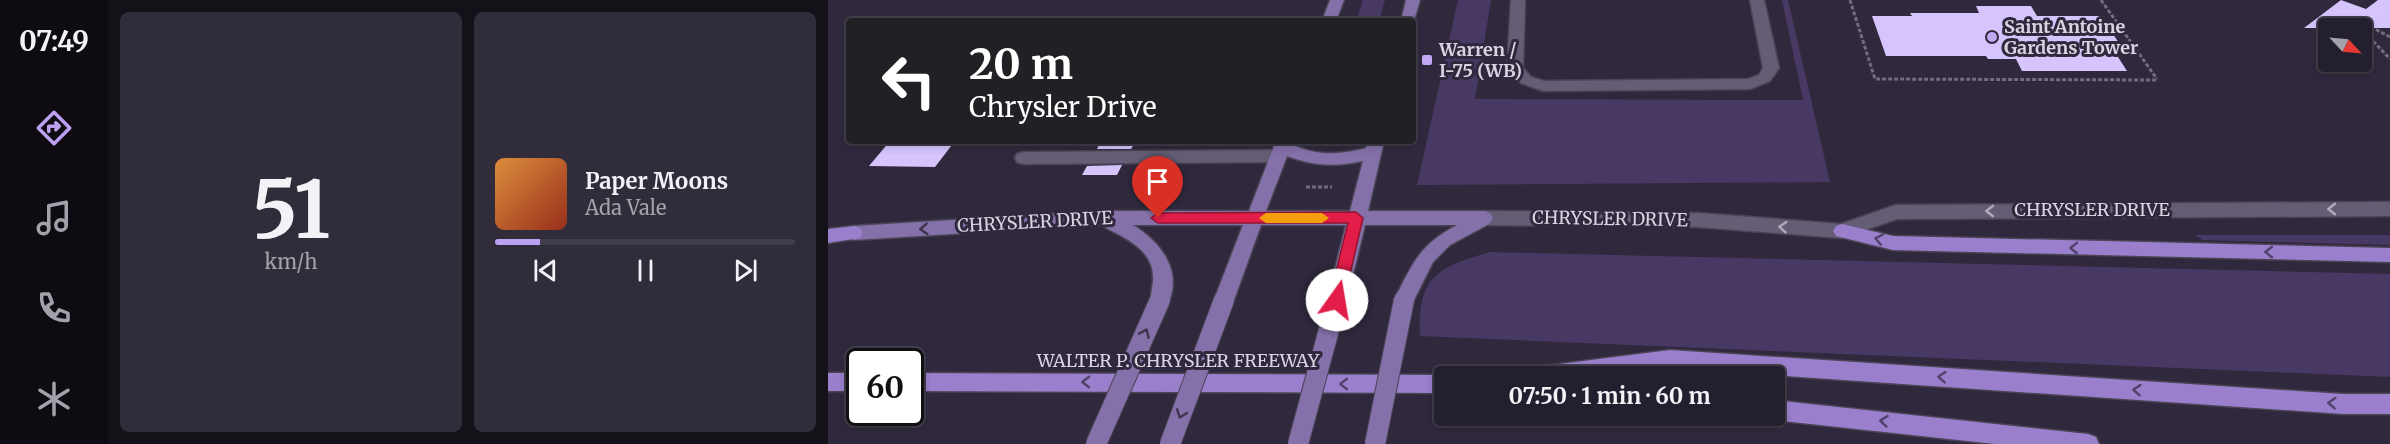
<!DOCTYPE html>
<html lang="en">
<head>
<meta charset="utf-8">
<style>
  body { margin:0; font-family:Merriweather,serif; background:#302c3a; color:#f1f3f6; height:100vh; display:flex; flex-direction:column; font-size:22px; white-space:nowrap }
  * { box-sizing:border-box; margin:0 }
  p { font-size:20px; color:#a3a2aa }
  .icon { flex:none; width:33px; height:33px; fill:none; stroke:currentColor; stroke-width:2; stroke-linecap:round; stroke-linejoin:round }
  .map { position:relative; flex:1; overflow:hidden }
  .sheet { display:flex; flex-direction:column; gap:12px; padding:12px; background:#141119; width:720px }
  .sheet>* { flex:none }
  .banner { position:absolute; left:18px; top:18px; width:570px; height:126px; border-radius:6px; box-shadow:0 3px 9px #0003,0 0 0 2px #413d4a; background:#202124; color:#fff; overflow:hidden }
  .needle { width:39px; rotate:116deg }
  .buttons { position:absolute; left:1490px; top:18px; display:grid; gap:12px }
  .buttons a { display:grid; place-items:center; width:54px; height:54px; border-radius:6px; background:#241f2e; box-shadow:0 3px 9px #0003,0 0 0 2px #413d4a; font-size:30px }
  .speed { position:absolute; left:18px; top:348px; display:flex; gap:12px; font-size:30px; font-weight:700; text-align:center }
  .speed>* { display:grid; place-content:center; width:78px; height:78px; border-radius:50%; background:#241f2e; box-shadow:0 3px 9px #0003,0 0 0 2px #413d4a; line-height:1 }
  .speed .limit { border:3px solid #111; border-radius:9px; background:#fff; color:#111 }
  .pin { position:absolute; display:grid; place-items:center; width:51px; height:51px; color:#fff; margin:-62px -26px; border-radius:50% 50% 50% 0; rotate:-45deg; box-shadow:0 0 6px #0007 }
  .pin .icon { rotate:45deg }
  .me { position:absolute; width:66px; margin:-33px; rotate:13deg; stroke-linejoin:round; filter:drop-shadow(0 0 4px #0008) }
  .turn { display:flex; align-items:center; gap:21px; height:126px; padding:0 24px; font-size:27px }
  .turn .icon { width:78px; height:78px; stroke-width:2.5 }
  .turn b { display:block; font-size:42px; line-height:51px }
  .sheet .widget { flex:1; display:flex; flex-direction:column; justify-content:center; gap:9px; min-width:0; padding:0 21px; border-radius:9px; background:#302c3a }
  .sheet .dial { align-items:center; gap:0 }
  .dial b { font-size:78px; line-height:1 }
  .song { display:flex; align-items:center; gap:18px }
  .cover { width:72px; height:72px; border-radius:9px; background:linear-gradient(135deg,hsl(30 70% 55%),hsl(10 70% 35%)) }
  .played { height:6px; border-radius:3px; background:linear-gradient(90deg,#bca0f2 15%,#413d4a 15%) }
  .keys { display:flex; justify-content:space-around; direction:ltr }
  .sheet .tiles { flex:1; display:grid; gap:12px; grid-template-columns:repeat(2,1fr) }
  .trip { position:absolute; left:606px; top:366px; width:351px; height:60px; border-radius:6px; background:#241f2e; box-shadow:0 3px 9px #0003,0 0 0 2px #413d4a; font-weight:700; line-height:60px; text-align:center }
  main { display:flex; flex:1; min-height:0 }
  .tabs { display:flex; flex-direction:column; width:108px; justify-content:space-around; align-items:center; background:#0e0c12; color:#a3a2aa }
  .tabs .icon { width:42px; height:42px }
  .tabs .active { color:#bca0f2 }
  .tabs b { font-size:27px; color:#f1f3f6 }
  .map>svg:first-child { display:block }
  .green { fill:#483964 }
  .building { fill:#d6c4fd }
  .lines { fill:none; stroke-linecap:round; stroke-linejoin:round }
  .service-casing { stroke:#4a4455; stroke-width:3 }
  .tertiary-casing { stroke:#4a4455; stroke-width:3 }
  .primary-casing { stroke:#4a4455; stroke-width:3 }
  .motorway-casing { stroke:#4a4455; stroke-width:3 }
  .path { stroke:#726c7e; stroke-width:3; stroke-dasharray:4 2; stroke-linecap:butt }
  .service { fill:#645d75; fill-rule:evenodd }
  .tertiary { fill:#645d75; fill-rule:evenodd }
  .primary { fill:#8471a9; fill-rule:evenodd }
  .motorway { fill:#9a7fcc; fill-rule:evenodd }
  .primary-bridge-casing { stroke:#4a4455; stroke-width:22; stroke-linecap:butt }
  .primary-bridge { stroke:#8471a9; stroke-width:20 }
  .oneway { stroke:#afaabb }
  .oneway2 { stroke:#3d344e }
  .oneway3 { stroke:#504369 }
  .route { fill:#e11d48; stroke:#92132f; stroke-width:1.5 }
  .slow { fill:#f59e0b }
  .poi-dot { fill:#c1a8f3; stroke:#30293e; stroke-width:2 }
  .labels { text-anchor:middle; stroke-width:6; stroke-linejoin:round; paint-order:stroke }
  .poi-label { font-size:18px; font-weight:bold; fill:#d8d4e1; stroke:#30293e; text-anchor:start }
  .street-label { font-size:18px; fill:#d8d4e1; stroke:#30293e }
</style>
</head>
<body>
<main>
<nav class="tabs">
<b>07:49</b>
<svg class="icon active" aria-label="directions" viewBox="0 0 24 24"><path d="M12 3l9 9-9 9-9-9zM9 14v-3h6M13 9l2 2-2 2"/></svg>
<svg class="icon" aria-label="music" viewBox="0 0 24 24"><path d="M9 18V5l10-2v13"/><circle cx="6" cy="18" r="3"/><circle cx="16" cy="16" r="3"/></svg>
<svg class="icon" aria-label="phone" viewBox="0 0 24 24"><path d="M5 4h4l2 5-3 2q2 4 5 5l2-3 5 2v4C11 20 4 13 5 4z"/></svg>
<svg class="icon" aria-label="climate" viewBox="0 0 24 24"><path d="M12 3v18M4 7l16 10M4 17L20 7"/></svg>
</nav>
<section class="sheet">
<div class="tiles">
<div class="widget dial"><b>51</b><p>km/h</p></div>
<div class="widget">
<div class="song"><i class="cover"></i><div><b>Paper Moons</b><p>Ada Vale</p></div></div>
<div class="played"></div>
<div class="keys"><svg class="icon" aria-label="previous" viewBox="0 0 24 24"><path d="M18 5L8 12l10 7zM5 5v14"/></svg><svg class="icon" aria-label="pause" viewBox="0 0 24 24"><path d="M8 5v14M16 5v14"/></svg><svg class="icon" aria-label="next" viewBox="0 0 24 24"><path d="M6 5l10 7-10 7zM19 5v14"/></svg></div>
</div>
</div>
</section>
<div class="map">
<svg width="1562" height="444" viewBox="0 0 1562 444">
  <rect width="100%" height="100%" fill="#30293e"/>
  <path class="green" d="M 535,0 L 557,0 L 551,21 L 528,21 Z
    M 630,0 L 663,0 L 647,99 L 975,100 L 954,0 L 960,0 L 1002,182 L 589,185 Z
    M 1367,235 L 1562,235 L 1562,245 L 1375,240 Z
    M 662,252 L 1562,274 L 1562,377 L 592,336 C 590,275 609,268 662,252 Z"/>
  <path class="building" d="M 1513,0 L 1538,9 L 1550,0 L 1562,0 L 1562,28 L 1476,28 Z
    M 1148,6 L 1203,6 L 1209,16 L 1273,16 L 1293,46 L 1283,46 L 1299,71 L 1194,71 L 1188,59 L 1160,59 L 1158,56 L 1058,56 L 1044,16 L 1084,16 L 1082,13 L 1151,13 Z
    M 62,141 L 127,141 L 107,167 L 41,166 Z
    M 273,141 L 308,141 L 303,149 L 269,149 Z
    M 294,165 L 289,175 L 254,175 L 259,166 Z"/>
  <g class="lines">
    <g class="service-casing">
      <path id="service" d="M 683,0 L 697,0 L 695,68 L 703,77 L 716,81 L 920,79 L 931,75 L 935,68 L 922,0 L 936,0 L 951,68 L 942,81 L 922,89 L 715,91 L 693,83 L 679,69 Z
        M 451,150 L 457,152 L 459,156 L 457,160 L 451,162 L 195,164 L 189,162 L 187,158 L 189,154 L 195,152 Z"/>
    </g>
    <g class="tertiary-casing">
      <path id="tertiary" d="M 1562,202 L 1562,216 L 1069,219 L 1014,238 L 870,227 L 656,225 L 650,223 L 647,218 L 650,213 L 656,211 L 870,213 L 1013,224 L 1068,205 Z"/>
    </g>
    <g class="primary-casing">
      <path id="primary" d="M 502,0 L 516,0 L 508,21 L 494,21 Z
        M 578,0 L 592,0 L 585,24 L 585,21 L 573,21 Z
        M 448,141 L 464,141 L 463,144 C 488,156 512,155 538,148 L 540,141 L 556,141 L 540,211 L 656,211 L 662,213 L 665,218 L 661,224 L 622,245 L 605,262 L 583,306 L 576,308 L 569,306 L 566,300 C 585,263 591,245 629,225 L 537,225 L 519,300 L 516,306 L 509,308 L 502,306 L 499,300 L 518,225 L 433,225 L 406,300 L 403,306 L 396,308 L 389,306 L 386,300 L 415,225 L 305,225 C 333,242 356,272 339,306 L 332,308 L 325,306 C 320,296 326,287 325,277 C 325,248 294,237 273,225 L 26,240 L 20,238 L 17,233 L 20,228 L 26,226 L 269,211 L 421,211 ZM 459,156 C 485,166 508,167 535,161 L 522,211 L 438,211 Z"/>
    </g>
    <g class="motorway-casing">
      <path id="motorway" d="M 1014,224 L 1065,236 L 1562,248 L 1562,262 L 1065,250 L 1008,236 L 1005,231 L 1008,226 Z
        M 26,226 L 32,228 L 35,233 L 32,238 L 0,243 L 0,229 Z
        M 842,350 L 1515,394 L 1562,394 L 1562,414 L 1515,414 L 842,368 L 774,376 L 698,376 L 701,370 L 708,367 Z
        M 0,373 L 32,373 L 32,391 L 0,391 Z
        M 82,373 L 616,375 L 621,376 L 616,376 L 616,393 L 82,391 Z
        M 946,400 L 1260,434 L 1268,437 L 1271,444 L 1167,444 L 946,420 L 938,416 L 946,416 Z"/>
    </g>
    <path class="path" d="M 1022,0 L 1047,79 L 1329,80
      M 1273,0 L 1329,79
      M 1562,37 L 1547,29 L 1541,29 L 1544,40 L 1562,59
      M 478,187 L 504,187"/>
    <use href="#service" class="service"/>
    <use href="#tertiary" class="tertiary"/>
    <use href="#primary" class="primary"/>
    <use href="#motorway" class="motorway"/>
    <g class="primary-bridge-casing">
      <path id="primary-bridge" d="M 268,444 L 332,300
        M 342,444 L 396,300
        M 470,444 L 509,300
        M 547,444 L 576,300"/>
    </g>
    <use href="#primary-bridge" class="primary-bridge"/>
  </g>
  <defs><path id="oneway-chevron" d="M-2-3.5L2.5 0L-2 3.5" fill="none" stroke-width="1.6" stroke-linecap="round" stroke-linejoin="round" transform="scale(1.5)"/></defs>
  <g class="oneway">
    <use href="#oneway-chevron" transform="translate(1504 209) rotate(180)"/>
    <use href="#oneway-chevron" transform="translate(1162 211) rotate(180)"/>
    <use href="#oneway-chevron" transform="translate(955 227) rotate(-175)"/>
  </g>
  <g class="oneway2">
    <use href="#oneway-chevron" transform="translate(96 229) rotate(176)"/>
    <use href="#oneway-chevron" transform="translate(317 333) rotate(-66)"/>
    <use href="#oneway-chevron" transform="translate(353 414) rotate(111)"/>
  </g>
  <g class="oneway3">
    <use href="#oneway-chevron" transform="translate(1051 239) rotate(-168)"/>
    <use href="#oneway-chevron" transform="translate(1246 248) rotate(-179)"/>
    <use href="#oneway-chevron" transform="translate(1441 252) rotate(-179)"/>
    <use href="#oneway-chevron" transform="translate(1114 377) rotate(-176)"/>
    <use href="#oneway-chevron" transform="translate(258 382) rotate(180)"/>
    <use href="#oneway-chevron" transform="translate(516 384) rotate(180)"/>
    <use href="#oneway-chevron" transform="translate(1309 390) rotate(-176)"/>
    <use href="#oneway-chevron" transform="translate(1504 403) rotate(-176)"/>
    <use href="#oneway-chevron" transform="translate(1056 421) rotate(-174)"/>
  </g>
  <path class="route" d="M 528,212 L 535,218 L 516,300 L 514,304 L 503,304 L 501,300 L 520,223 L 330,223 L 323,218 L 330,213 Z"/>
  <path class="slow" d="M 438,213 L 494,213 L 501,218 L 494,223 L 438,223 L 431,218 Z"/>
  <g class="poi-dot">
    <circle cx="1164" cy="37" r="6"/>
    <rect x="593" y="54" width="12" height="12" rx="3"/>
  </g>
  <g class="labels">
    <g class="poi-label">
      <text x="1176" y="33">Saint Antoine<tspan x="1176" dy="21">Gardens Tower</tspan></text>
      <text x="611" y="56">Warren /<tspan x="611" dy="21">I-75 (WB)</tspan></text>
    </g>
    <g class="street-label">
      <text x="1264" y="216">CHRYSLER DRIVE</text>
      <text transform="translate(782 219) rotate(1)" y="6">CHRYSLER DRIVE</text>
      <text transform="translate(207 222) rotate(-3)" y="6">CHRYSLER DRIVE</text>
      <text x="350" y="367">WALTER P. CHRYSLER FREEWAY</text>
    </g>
  </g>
</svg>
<div class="buttons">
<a><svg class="needle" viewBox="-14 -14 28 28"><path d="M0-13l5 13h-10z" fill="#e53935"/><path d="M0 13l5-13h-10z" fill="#a3a2aa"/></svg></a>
</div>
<div class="speed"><div class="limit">60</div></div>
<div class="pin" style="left:330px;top:218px;background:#d93025"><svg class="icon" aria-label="arrive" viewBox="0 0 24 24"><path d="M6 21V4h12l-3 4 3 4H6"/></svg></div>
<svg class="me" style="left:509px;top:300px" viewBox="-20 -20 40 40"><circle r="19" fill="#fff"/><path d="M0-13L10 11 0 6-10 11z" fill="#e11d48"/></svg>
<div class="trip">07:50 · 1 min · 60 m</div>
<div class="banner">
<div class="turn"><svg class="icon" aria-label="left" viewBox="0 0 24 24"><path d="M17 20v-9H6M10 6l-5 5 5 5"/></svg><div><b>20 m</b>Chrysler Drive</div></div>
</div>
</div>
</main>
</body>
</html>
